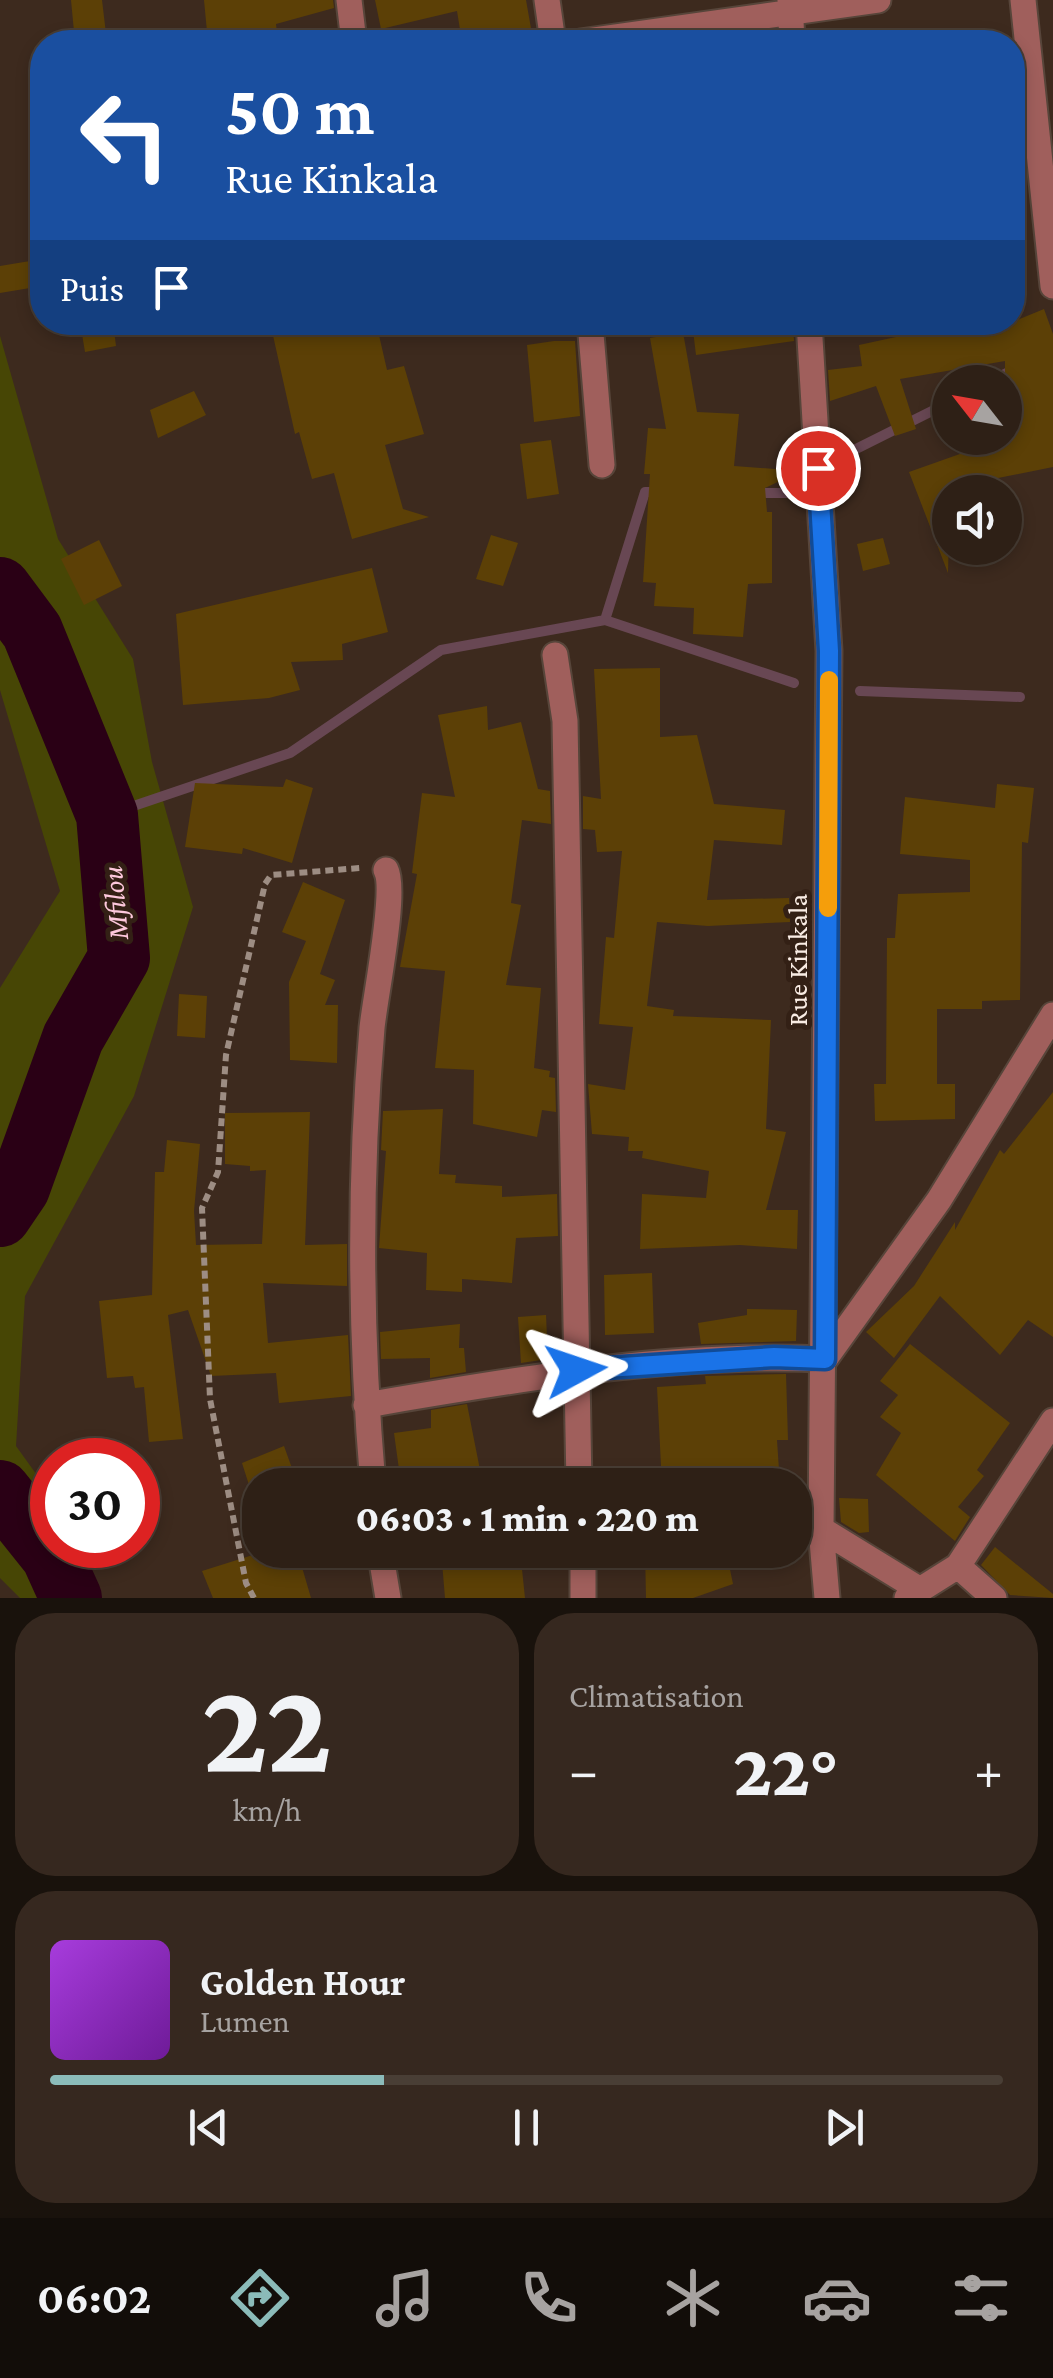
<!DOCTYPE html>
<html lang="fr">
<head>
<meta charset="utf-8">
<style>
  body { margin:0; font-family:"Crimson Pro",serif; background:#36281f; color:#f1f3f6; height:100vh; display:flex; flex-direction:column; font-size:38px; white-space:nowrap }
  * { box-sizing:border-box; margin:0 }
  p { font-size:32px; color:#a7a3a1 }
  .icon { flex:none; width:55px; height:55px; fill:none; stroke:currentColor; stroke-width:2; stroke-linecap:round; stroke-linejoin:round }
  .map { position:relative; height:1598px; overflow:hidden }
  .details { display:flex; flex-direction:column; gap:15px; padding:15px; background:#19120c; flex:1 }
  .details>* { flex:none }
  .guide { position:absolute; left:30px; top:30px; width:995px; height:305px; border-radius:40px; box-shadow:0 5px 15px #0003,0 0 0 2px #493e35; background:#1a4fa0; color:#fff; overflow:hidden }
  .needle { width:65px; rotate:301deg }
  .fabs { position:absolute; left:932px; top:365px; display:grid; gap:20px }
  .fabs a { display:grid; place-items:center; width:90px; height:90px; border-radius:50%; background:#2e2016; box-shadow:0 5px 15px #0003,0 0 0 2px #493e35; font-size:50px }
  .speed { position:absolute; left:30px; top:1438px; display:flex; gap:20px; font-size:50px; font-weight:700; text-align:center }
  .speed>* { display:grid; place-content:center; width:130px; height:130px; border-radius:50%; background:#2e2016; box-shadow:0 5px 15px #0003,0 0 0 2px #493e35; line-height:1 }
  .speed .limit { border:15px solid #d22; background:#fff; color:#111 }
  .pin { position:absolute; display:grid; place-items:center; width:85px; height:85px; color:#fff; margin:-42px; border:5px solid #fff; border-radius:50%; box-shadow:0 2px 10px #0007 }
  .me { position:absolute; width:110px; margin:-55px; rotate:85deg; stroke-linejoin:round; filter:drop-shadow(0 0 8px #0008) }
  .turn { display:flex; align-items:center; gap:35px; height:210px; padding:0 30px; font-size:45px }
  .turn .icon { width:130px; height:130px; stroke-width:2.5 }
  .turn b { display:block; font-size:70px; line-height:85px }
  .then { display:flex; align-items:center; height:95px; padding:0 30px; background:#0003; gap:20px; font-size:38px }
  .big { font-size:75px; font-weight:800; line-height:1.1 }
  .details .tile { flex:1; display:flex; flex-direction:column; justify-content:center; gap:15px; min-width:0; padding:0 35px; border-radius:40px; background:#36281f }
  .details .dial { align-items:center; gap:0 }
  .dial b { font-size:130px; line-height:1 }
  .song { display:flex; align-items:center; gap:30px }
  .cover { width:120px; height:120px; border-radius:15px; background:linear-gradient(135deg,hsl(280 70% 55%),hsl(280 70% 35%)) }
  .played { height:10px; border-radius:5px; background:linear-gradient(90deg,#8bbbb9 35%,#493e35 35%) }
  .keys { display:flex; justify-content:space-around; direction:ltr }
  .heat { display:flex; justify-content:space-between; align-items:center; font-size:55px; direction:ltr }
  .details .tiles { flex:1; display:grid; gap:15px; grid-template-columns:1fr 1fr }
  .tile:last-child { grid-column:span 2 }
  .trip { position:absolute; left:242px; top:1468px; width:570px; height:100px; border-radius:40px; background:#2e2016; box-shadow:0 5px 15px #0003,0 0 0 2px #493e35; font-weight:800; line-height:100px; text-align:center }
  .dock { display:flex; height:160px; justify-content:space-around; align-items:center; background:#120d09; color:#a7a3a1 }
  .dock .icon { width:70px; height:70px }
  .dock .on { color:#8bbbb9 }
  .dock b { font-size:45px; color:#f1f3f6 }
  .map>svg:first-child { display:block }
  .green { fill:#474605 }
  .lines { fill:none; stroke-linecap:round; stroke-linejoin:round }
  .stream { stroke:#684753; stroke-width:10 }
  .river { stroke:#2a0015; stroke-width:62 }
  .building { fill:#5c4006 }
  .street-casing { stroke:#57453a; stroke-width:29 }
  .path { stroke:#9d8d83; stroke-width:6; stroke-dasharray:8 5; stroke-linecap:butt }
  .street { stroke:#a05f5c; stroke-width:25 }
  .route-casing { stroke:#114b97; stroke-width:25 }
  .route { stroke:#1a73e8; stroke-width:18 }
  .slow { stroke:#f59e0b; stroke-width:18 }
  .labels { text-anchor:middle; stroke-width:10; stroke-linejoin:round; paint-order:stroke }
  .street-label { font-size:28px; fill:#f9ece4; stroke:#332015 }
  .water-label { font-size:30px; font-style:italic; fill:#fdc8dc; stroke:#332015 }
</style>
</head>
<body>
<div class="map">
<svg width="1053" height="1598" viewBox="0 0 1053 1598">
  <rect width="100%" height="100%" fill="#3d2a1e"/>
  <path class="green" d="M 0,336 L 58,539 L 133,659 L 152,762 L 193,907 L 134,1096 L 25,1296 L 16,1446 L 52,1496 L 52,1545 L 88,1545 L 73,1598 L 20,1598 L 0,1578 L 0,988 L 60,891 L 0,690 Z"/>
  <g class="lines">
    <path class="stream" d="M 988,382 L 1017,368
      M 848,453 L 950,402
      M 755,493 L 794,493
      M 605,620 L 794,683
      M 860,691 L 1020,697
      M 107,815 L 290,753 L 441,650 L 605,620 L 645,492 L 659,492"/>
    <path class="river" d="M 0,588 L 32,631 L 107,815 L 119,958 L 73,1038 L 19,1188 L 0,1216
      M 0,1491 L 52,1556 L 71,1598"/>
  </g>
  <path class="building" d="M 71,0 L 102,0 L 107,42 L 75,42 Z
    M 204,0 L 333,0 L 334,8 L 276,24 L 278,42 L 208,42 Z
    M 375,0 L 526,0 L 532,34 L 462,42 L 457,11 L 381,29 Z
    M 42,259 L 42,286 L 0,293 L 0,266 Z
    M 1044,309 L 1053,334 L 1053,467 L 998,478 L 1003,492 L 950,492 L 948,573 L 909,472 L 1005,438 L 1005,361 L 900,379 L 916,429 L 895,436 L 876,386 L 830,401 L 828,370 L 862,366 L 859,345 L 965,322 L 1012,322 Z
    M 80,322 L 113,322 L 116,346 L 85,352 Z
    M 270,322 L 376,322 L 387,370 L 404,366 L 424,434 L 385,445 L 403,509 L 429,517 L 352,539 L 334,473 L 312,479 L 299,432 L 295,434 Z
    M 692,322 L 793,322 L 794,341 L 696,355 Z
    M 683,332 L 697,412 L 739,414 L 734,466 L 801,471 L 765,488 L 767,512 L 772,512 L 772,583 L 748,584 L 743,637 L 693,634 L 694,608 L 654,606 L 656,583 L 643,582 L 650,474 L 644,474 L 648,428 L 666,429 L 650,338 Z
    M 554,341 L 575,341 L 580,416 L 534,422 L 527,345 Z
    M 194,391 L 206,415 L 158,438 L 150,410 Z
    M 551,440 L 559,494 L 527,499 L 520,444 Z
    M 491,535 L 518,543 L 503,586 L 476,579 Z
    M 883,538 L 890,564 L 863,571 L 857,544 Z
    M 99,540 L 122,586 L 84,605 L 61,559 Z
    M 372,568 L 388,632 L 342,644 L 343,660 L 291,662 L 300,690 L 269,698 L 183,705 L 176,614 Z
    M 660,668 L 660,737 L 697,735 L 714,804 L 785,810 L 782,845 L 714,840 L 707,900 L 789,898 L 790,922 L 708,926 L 657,922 L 647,1006 L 674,1010 L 673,1016 L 771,1020 L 766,1129 L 786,1132 L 766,1210 L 798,1210 L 797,1249 L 740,1245 L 640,1249 L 642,1194 L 706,1198 L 709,1171 L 642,1158 L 643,1151 L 628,1151 L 629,1137 L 592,1134 L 588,1084 L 625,1090 L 633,1027 L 599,1024 L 606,937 L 614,938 L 622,851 L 597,852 L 595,830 L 583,829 L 583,796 L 601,799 L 594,669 Z
    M 487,706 L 488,730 L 521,722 L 538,789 L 550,791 L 551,824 L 522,820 L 511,903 L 521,905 L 506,985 L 541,988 L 534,1068 L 550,1071 L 549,1077 L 555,1078 L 556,1112 L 542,1110 L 537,1137 L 473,1124 L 474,1070 L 435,1068 L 445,971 L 400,967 L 417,874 L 412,873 L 422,793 L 455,797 L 438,715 Z
    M 286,779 L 313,788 L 292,863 L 243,848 L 242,854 L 185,847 L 195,783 L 283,787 Z
    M 997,784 L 1034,788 L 1028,843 L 1022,842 L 1020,1000 L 982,1001 L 982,1009 L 937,1009 L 937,1084 L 955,1084 L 955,1119 L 875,1121 L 874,1084 L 886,1084 L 887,938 L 895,938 L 898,894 L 970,892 L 970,860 L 900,854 L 905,797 L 995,808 Z
    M 303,882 L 345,900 L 320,974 L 335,980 L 325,1005 L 338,1005 L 337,1063 L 290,1060 L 289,982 L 306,941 L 282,932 Z
    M 179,994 L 207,996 L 205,1038 L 177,1036 Z
    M 1053,1092 L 1053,1337 L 1028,1320 L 1000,1355 L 940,1296 L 894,1358 L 866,1332 L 914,1286 L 955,1222 L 955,1230 L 1000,1150 L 1004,1154 Z
    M 443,1109 L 439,1174 L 456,1175 L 455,1183 L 502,1186 L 502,1197 L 557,1194 L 558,1236 L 516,1238 L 512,1283 L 462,1279 L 462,1292 L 426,1290 L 427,1253 L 379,1248 L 386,1151 L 381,1150 L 383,1111 Z
    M 310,1112 L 305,1245 L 347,1244 L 347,1286 L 263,1283 L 268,1343 L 348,1335 L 351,1396 L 279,1403 L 276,1373 L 211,1376 L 188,1310 L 168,1315 L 183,1439 L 149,1442 L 144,1387 L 135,1388 L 133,1376 L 107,1378 L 99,1301 L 152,1295 L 155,1172 L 164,1172 L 167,1140 L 200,1144 L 194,1211 L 196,1245 L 262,1244 L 266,1170 L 250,1171 L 250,1166 L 225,1164 L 225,1113 Z
    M 652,1273 L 654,1333 L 605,1335 L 604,1275 Z
    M 747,1309 L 797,1310 L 796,1341 L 701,1344 L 698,1323 L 747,1315 Z
    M 546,1315 L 548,1359 L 521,1363 L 518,1317 Z
    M 460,1324 L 459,1348 L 464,1348 L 466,1372 L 430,1378 L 430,1358 L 381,1359 L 380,1332 Z
    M 910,1344 L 1010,1423 L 977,1470 L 984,1476 L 958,1507 L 970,1517 L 955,1541 L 876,1475 L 901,1433 L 880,1417 L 898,1395 L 880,1381 Z
    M 786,1374 L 788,1440 L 777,1440 L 780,1485 L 662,1485 L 657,1387 L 706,1384 L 705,1376 Z
    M 467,1404 L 483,1485 L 444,1485 L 443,1480 L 401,1484 L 394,1433 L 431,1428 L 431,1410 Z
    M 284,1446 L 298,1485 L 249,1485 L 242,1463 Z
    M 839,1498 L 868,1499 L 869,1532 L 859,1533 L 841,1522 Z
    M 995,1547 L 1053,1594 L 1053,1598 L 1010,1595 L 981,1565 Z
    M 269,1550 L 297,1550 L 311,1598 L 213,1598 L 202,1571 Z
    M 441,1550 L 520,1550 L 525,1598 L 445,1598 Z
    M 645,1550 L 684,1550 L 684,1556 L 726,1550 L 733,1584 L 693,1598 L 646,1598 Z"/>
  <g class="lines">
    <g class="street-casing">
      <path id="street" d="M 349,0 L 354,42
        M 547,0 L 553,42
        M 790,0 L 792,42
        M 1023,0 L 1053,286
        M 580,42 L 878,0
        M 590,322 L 602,465
        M 809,322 L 829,651 L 821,1529 L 827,1598
        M 555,655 L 565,721 L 579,1485
        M 366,1405 C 519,1379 670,1352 825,1359 L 939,1200 L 1053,1015
        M 373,1485 C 360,1334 359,1179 372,1028 C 375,997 397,891 386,870
        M 821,1529 L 917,1588
        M 380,1550 L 388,1598
        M 583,1550 L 583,1598
        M 958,1566 L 994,1598
        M 907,1598 L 958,1566 L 1053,1421"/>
    </g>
    <path class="path" d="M 254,1598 L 246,1583 L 210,1399 L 202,1208 L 218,1172 L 226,1055 L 265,884 L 271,875 L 360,868"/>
    <use href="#street" class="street"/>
  </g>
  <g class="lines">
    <g class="route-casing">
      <path id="route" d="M 576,1370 L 774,1357 L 825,1359 L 829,651 L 818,468"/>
    </g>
    <use href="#route" class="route"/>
    <path class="slow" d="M 828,908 L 829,680"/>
  </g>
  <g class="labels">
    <g class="street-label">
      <text transform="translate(797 960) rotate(-90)" y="10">Rue Kinkala</text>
    </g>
    <g class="water-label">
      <text transform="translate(115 903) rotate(-95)" y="10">Mfilou</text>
    </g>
  </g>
</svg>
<div class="fabs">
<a><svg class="needle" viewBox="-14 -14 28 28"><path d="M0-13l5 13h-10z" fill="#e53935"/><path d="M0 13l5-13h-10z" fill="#a7a3a1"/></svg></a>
<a><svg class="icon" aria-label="sound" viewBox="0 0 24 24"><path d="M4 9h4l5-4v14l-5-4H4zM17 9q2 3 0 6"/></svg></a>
</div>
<div class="speed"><div class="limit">30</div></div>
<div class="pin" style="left:818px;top:468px;background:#d93025"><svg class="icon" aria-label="arrive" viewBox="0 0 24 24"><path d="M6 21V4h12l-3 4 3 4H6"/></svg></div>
<svg class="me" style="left:576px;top:1370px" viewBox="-20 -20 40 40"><path d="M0-17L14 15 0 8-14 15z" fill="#1a73e8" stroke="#fff" stroke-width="4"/></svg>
<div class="trip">06:03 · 1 min · 220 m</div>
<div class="guide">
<div class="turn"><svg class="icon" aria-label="left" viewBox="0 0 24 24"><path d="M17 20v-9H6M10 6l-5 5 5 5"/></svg><div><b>50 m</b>Rue Kinkala</div></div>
<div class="then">Puis<svg class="icon" aria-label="arrive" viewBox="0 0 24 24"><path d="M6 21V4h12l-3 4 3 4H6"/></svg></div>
</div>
</div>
<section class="details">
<div class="tiles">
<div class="tile dial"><b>22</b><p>km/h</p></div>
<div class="tile"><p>Climatisation</p>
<div class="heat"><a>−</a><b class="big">22°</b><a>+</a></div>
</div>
<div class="tile">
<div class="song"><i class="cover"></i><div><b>Golden Hour</b><p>Lumen</p></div></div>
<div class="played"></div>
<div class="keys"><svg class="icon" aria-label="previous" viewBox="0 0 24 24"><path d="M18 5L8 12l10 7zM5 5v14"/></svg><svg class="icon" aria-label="pause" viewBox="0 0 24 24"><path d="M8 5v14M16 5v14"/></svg><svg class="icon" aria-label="next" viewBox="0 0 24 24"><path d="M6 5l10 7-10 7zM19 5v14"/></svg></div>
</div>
</div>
</section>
<nav class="dock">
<b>06:02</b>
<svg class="icon on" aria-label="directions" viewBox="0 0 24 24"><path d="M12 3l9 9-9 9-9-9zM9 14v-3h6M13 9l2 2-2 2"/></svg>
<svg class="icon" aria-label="music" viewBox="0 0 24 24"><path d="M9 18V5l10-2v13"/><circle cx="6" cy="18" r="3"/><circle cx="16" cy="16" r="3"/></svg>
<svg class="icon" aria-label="phone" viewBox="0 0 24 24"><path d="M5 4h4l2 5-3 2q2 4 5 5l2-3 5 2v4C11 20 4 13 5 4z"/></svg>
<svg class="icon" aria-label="climate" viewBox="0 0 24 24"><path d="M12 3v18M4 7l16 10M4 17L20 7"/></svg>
<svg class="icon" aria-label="car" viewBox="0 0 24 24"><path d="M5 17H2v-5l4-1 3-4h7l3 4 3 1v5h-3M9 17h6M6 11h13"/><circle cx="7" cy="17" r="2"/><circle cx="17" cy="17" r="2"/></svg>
<svg class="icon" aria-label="filters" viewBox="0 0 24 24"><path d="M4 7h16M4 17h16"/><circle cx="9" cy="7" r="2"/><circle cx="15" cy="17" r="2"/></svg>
</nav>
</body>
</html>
